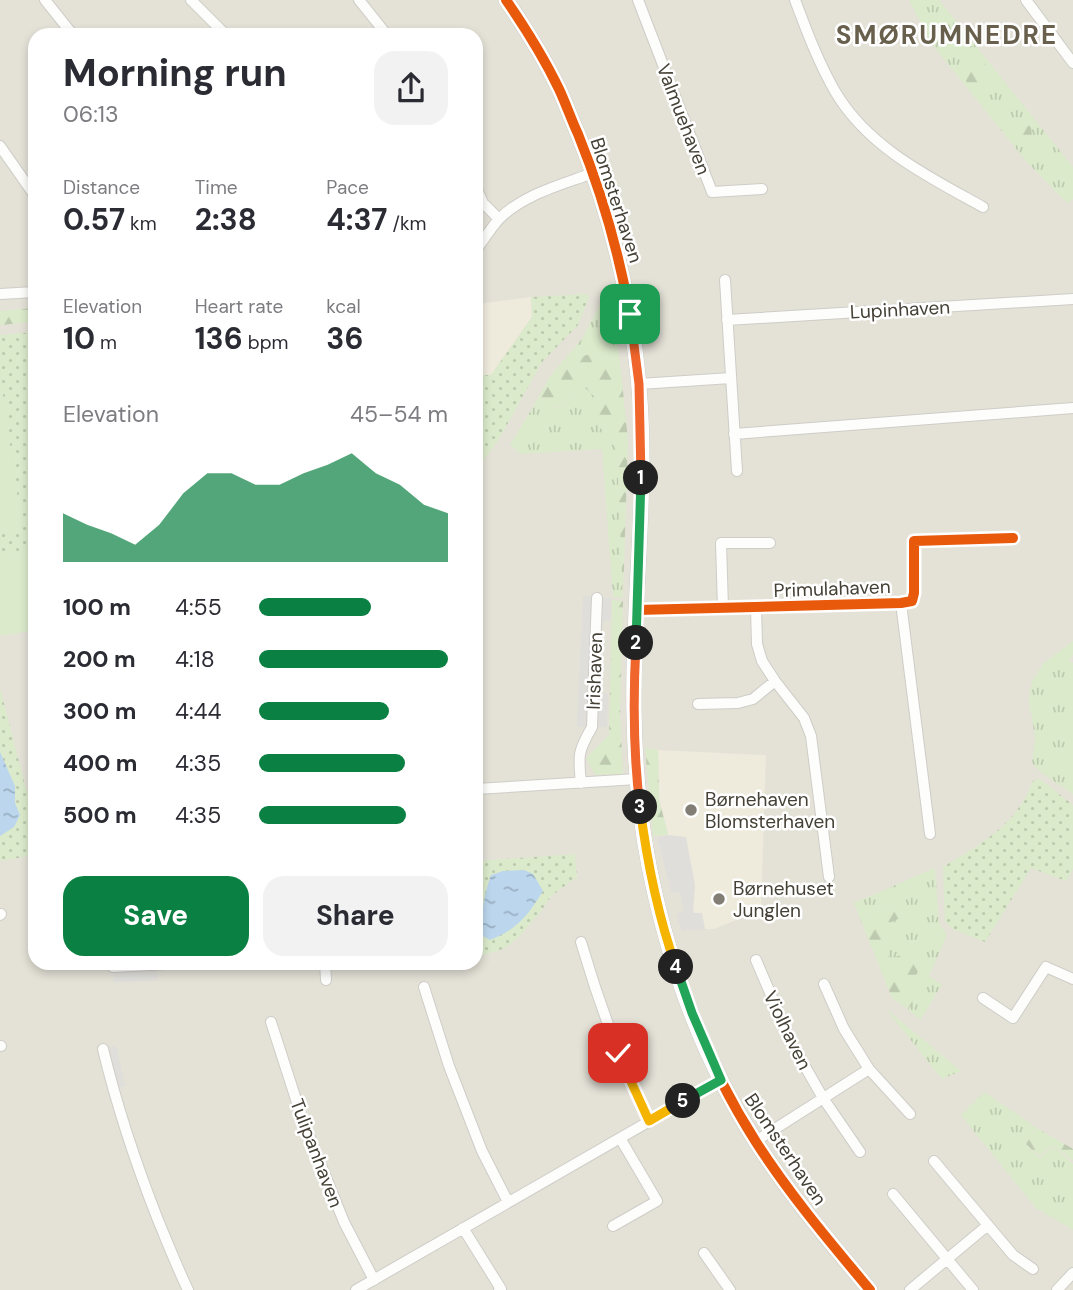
<!DOCTYPE html>
<meta charset="utf-8">
<style>
:root{--surface:#fff;--page:#f2f2f3;--text:#2b2b33;--muted:#7c7c81;--accent:#0b8043}
body{margin:0;font-family:"DM Sans",sans-serif;background:var(--page);color:var(--text);height:100vh;display:flex;flex-direction:column;font-size:26px;white-space:nowrap}
*{box-sizing:border-box;margin:0}
p{font-size:23px;color:var(--muted)}
.icon{flex:none;width:38px;height:38px;fill:none;stroke:currentColor;stroke-width:2;stroke-linecap:round;stroke-linejoin:round}
.map{position:relative;flex:1;overflow:hidden}
.side{position:absolute;left:28px;top:28px;width:455px;height:942px;display:flex;flex-direction:column;background:var(--surface);border-radius:21px;box-shadow:0 4px 10px #0003}
.side>*{flex:none}
.pin{position:absolute;display:grid;place-items:center;width:60px;height:60px;color:#fff;margin:-30px;border-radius:14px;box-shadow:0 4px 10px #0006}
.km{position:absolute;width:35px;height:35px;margin:-18px;border-radius:50%;background:#222;color:#fff;font-size:19px;line-height:35px;text-align:center}
.round{display:grid;place-items:center;flex:none;width:74px;height:74px;border-radius:21px;background:var(--page)}
.summary{display:flex;align-items:center;justify-content:space-between;height:119px;padding:0 35px}
h1{font-size:38px;font-weight:700;line-height:52px}
.figures{display:grid;grid-template-columns:repeat(3,1fr);gap:10px;height:119px;padding:7px 35px}
.figures div{display:grid;align-content:center}
.figures b{font-size:30px;font-weight:700}
.figures small{font-size:19px;font-weight:400}
.figures p{font-size:19px}
.chart{height:196px;padding:14px 35px}
.chart p{display:flex;justify-content:space-between}
.chart svg{width:100%;height:126px;margin-top:7px;fill:var(--accent);opacity:.7}
.primary-button{display:flex;gap:14px;margin-top:auto;padding:14px 35px}
.primary-button a{flex:1;height:80px;border-radius:21px;background:var(--accent);color:#fff;font-size:28px;font-weight:700;line-height:80px;text-align:center}
.primary-button a+a{background:var(--page);color:var(--text)}
ul{padding:0 35px;list-style:none;font-size:23px}
li{display:grid;grid-template-columns:112px 84px 1fr;align-items:center;height:52px}
li i{height:18px;border-radius:9px;background:var(--accent)}
.map>svg:first-child{display:block}
.residential{fill:#e4e1d7;fill-rule:evenodd}
.education{fill:#eeeadc}
.grass{fill:url(#grass-tufts)}
.forest{fill:url(#forest-firs)}
.park{fill:url(#park-dots)}
.garden{fill:#dbeacb}
.parking{fill:#dfdeda}
.water{fill:url(#water-ripples)}
.lines{fill:none;stroke-linecap:round;stroke-linejoin:round}
.minor-casing{stroke:#cecdc7;stroke-width:12}
.tertiary-casing{stroke:#cecdc7;stroke-width:16}
.minor{stroke:#fdfdfc;stroke-width:10}
.tertiary{stroke:#fdfdfc;stroke-width:14}
.cycleway-casing{stroke:#fff;stroke-width:15}
.cycleway{stroke:#e8590c;stroke-width:10}
.split-1-casing{stroke:#fff;stroke-width:14}
.split-2-casing{stroke:#fff;stroke-width:14}
.split-3-casing{stroke:#fff;stroke-width:14}
.split-4-casing{stroke:#fff;stroke-width:14}
.split-5-casing{stroke:#fff;stroke-width:14}
.split-6-casing{stroke:#fff;stroke-width:14}
.split-1{stroke:#f0652b;stroke-width:9}
.split-2{stroke:#22a559;stroke-width:9}
.split-3{stroke:#f0652b;stroke-width:9}
.split-4{stroke:#f5b400;stroke-width:9}
.split-5{stroke:#22a559;stroke-width:9}
.split-6{stroke:#f5b400;stroke-width:9}
.poi-dot{fill:#827e75;stroke:#fff;stroke-width:2.5}
.labels{text-anchor:middle;stroke-width:5;stroke-linejoin:round;paint-order:stroke}
.street-label{font-size:19px;fill:#464136;stroke:#fff}
.poi-label{font-size:19px;fill:#464136;stroke:#fff;text-anchor:start}
.district-label{font-size:26px;font-weight:bold;letter-spacing:2px;fill:#68604d;stroke:#fff}
</style>
<div class="map">
<svg width="1073" height="1290" viewBox="0 0 1073 1290">
<defs>
<pattern id="grass-tufts" width="24" height="20" patternUnits="userSpaceOnUse" patternTransform="scale(1.75)"><rect width="24" height="20" fill="#dbeacb"/><path d="M3 7l-1-3M5 7V3M7 7l1-3M15 17l-1-3M17 17v-4M19 17l1-3" fill="none" stroke="#bdcaaf"/></pattern>
<pattern id="forest-firs" width="22" height="20" patternUnits="userSpaceOnUse" patternTransform="scale(1.75)"><rect width="22" height="20" fill="#dbeacb"/><path d="M5 1l3.5 6h-7zM16 11l3.5 6h-7z" fill="#bdcaaf"/></pattern>
<pattern id="park-dots" width="8" height="8" patternUnits="userSpaceOnUse" patternTransform="scale(1.75)"><rect width="8" height="8" fill="#dbeacb"/><path d="M2 2h.1M6 6h.1" fill="none" stroke="#bdcaaf" stroke-width="1.8" stroke-linecap="round"/></pattern>
<pattern id="water-ripples" width="26" height="14" patternUnits="userSpaceOnUse" patternTransform="scale(1.75)"><rect width="26" height="14" fill="#bbd6ed"/><path d="M2 4q2-2 4 0t4 0M15 11q2-2 4 0t4 0" fill="none" stroke="#9aafc1"/></pattern>
</defs>
<rect width="100%" height="100%" fill="#f0efea"/>
<path class="residential" d="M 0,0 L 1073,0 L 1073,1290 L 0,1290 ZM 35,35 L 476,35 L 476,962 L 35,962 Z"/>
<path class="education" d="M 531,297 L 532,317 L 491,375 L 476,375 L 476,304 Z
M 658,750 L 766,755 L 761,910 L 714,929 L 705,929 L 680,892 L 671,892 L 657,837 L 668,834 L 659,799 Z"/>
<path class="grass" d="M 909,0 L 939,0 L 1073,167 L 1073,199 L 1067,203 L 1025,160 L 931,43 Z
M 612,297 L 621,372 L 606,354 L 586,355 L 550,376 L 582,339 L 603,298 Z
M 585,388 L 602,403 L 595,420 L 617,450 L 623,597 L 613,597 L 602,449 L 521,454 L 510,445 L 537,400 L 554,408 Z
M 1073,641 L 1073,655 L 1069,660 L 1073,663 L 1073,794 L 1042,773 L 1032,763 L 1035,737 L 1029,700 L 1032,681 L 1044,663 Z
M 935,868 L 939,923 L 947,935 L 929,976 L 942,985 L 920,1020 L 908,1009 L 912,1005 L 890,960 L 881,926 L 898,904 L 859,916 L 854,903 Z
M 885,1008 L 961,1071 L 942,1079 Z
M 984,1092 L 1037,1128 L 1025,1143 L 1039,1158 L 1053,1146 L 1073,1164 L 1073,1230 L 1036,1208 L 961,1115 Z"/>
<path class="forest" d="M 976,55 L 985,62 L 987,80 L 984,92 L 976,96 L 959,71 L 961,56 Z
M 1023,122 L 1031,127 L 1032,137 L 1026,148 L 1014,144 L 1008,128 L 1014,124 Z
M 35,308 L 35,322 L 0,325 L 0,311 Z
M 606,354 L 621,372 L 628,440 L 623,597 L 617,450 L 595,420 L 594,409 L 602,403 L 585,388 L 553,408 L 537,400 L 550,376 L 586,355 Z
M 612,600 L 623,601 L 620,715 L 623,774 L 595,775 L 586,758 L 609,735 Z
M 645,748 L 658,750 L 659,799 L 668,835 L 653,836 Z
M 899,904 L 903,917 L 881,926 L 890,960 L 910,950 L 920,969 L 905,989 L 913,993 L 912,1005 L 908,1009 L 892,998 L 859,916 Z
M 1037,1128 L 1073,1149 L 1073,1161 L 1053,1145 L 1039,1156 L 1025,1143 Z"/>
<path class="park" d="M 585,294 L 589,296 L 578,325 L 542,362 L 499,439 L 476,470 L 476,375 L 491,375 L 532,317 L 531,297 Z
M 35,332 L 35,554 L 0,555 L 0,532 L 22,528 L 0,374 L 0,335 Z
M 0,688 L 35,823 L 35,855 L 0,861 Z
M 1040,779 L 1073,805 L 1073,869 L 1066,881 L 1031,868 L 985,942 L 953,929 L 945,922 L 943,867 C 980,844 1017,825 1033,781 Z
M 575,854 L 577,877 L 551,896 L 542,910 L 518,938 L 503,949 L 476,957 L 476,861 Z"/>
<path class="garden" d="M 0,374 L 22,529 L 0,532 Z
M 35,554 L 35,630 L 0,636 L 0,555 Z"/>
<path class="parking" d="M 583,596 L 611,599 L 611,620 L 602,621 L 599,693 L 608,694 L 607,727 L 577,727 Z
M 668,835 L 686,837 L 695,885 L 693,913 L 702,913 L 705,929 L 682,931 L 676,914 L 684,911 L 680,892 L 671,892 L 657,837 Z
M 157,965 L 158,980 L 114,982 L 113,967 Z
M 116,1046 L 125,1086 L 113,1089 L 103,1049 Z"/>
<path class="water" d="M 0,752 L 15,786 L 15,803 L 20,815 L 14,827 L 0,836 Z
M 524,870 L 533,874 L 543,891 C 527,916 519,928 490,940 L 481,935 C 481,914 484,895 491,875 L 503,871 Z"/>
<g class="lines">
<defs>
<path id="minor" d="M 45,0 L 73,35
M 191,0 L 226,35
M 359,0 L 387,35
M 638,0 L 712,192 L 762,189
M 795,0 C 807,32 819,64 836,93 C 869,148 929,177 983,207
M 1026,0 L 1073,63
M 0,146 L 35,196
M 476,187 L 483,203 L 499,219
M 476,250 C 484,239 491,228 499,219 C 524,194 561,185 593,173
M 725,280 L 737,471
M 0,294 L 35,292
M 727,320 L 1073,299
M 639,384 L 731,378
M 734,434 L 1073,408
M 901,603 L 930,834
M 723,608 L 721,543 L 770,543
M 756,608 L 757,644 L 762,661 L 775,681 L 804,718 L 811,736 L 829,877
M 637,610 L 901,603 L 912,601 L 914,593 L 914,541 L 1013,538
M 698,704 L 738,703 L 753,699 L 775,681
M 581,783 C 578,755 578,751 592,727 L 597,598
M 476,789 L 637,779
M 0,915 L 1,914
M 581,942 L 595,987 L 618,1053 L 649,1121
M 756,960 L 791,1042 L 823,1098 L 860,1152
M 325,962 L 326,980
M 113,967 L 168,964 L 168,962
M 824,984 L 844,1029 L 869,1069 L 910,1114
M 424,987 L 449,1066 L 482,1151 L 508,1202
M 983,998 L 1013,1018 L 1046,967 L 1073,979
M 271,1022 L 302,1118 L 344,1222 L 374,1280
M 0,1046 L 1,1046
M 103,1049 C 117,1107 136,1164 158,1220 C 168,1244 177,1267 188,1290
M 756,1141 L 869,1069
M 934,1161 L 1013,1255 L 1033,1269
M 893,1194 L 973,1290
M 613,1226 L 657,1201 L 620,1138
M 463,1228 L 501,1289 L 499,1290
M 704,1253 L 730,1290
M 356,1290 L 721,1080
M 910,1290 L 988,1225
M 1057,1290 L 1073,1273"/>
<path id="tertiary" d="M 506,0 C 526,29 544,58 559,89 C 566,104 571,119 578,134 C 620,238 642,346 642,458 C 642,543 632,629 634,714 C 635,765 639,816 649,866 C 668,962 703,1059 756,1142 C 790,1195 830,1242 870,1290"/>
</defs>
<use href="#minor" class="minor-casing"/>
<use href="#tertiary" class="tertiary-casing"/>
<use href="#minor" class="minor"/>
<use href="#tertiary" class="tertiary"/>
<defs>
<path id="cycleway" d="M 506,0 C 526,29 544,58 559,89 C 566,104 571,119 578,134 C 620,238 642,346 642,458 C 642,543 632,629 634,714 C 635,765 639,816 649,866 C 668,962 703,1059 756,1142 C 790,1195 830,1242 870,1290
M 637,610 L 901,603 L 912,601 L 914,593 L 914,541 L 1013,538"/>
</defs>
<use href="#cycleway" class="cycleway-casing"/>
<use href="#cycleway" class="cycleway"/>
</g>
<g class="lines">
<defs>
<path id="split-1" d="M 630,314 L 639,384 L 641,478"/>
<path id="split-2" d="M 636,643 L 641,478"/>
<path id="split-3" d="M 636,643 C 633,698 633,752 640,807"/>
<path id="split-4" d="M 640,807 C 647,862 658,916 676,967"/>
<path id="split-5" d="M 676,967 L 692,1013 L 721,1080 L 683,1101"/>
<path id="split-6" d="M 618,1053 L 649,1121 L 683,1101"/>
</defs>
<use href="#split-1" class="split-1-casing"/>
<use href="#split-2" class="split-2-casing"/>
<use href="#split-3" class="split-3-casing"/>
<use href="#split-4" class="split-4-casing"/>
<use href="#split-5" class="split-5-casing"/>
<use href="#split-6" class="split-6-casing"/>
<use href="#split-1" class="split-1"/>
<use href="#split-2" class="split-2"/>
<use href="#split-3" class="split-3"/>
<use href="#split-4" class="split-4"/>
<use href="#split-5" class="split-5"/>
<use href="#split-6" class="split-6"/>
</g>
<g class="poi-dot">
<circle cx="691" cy="810" r="7"/>
<circle cx="719" cy="899" r="7"/>
</g>
<g class="labels">
<g class="street-label">
<text transform="translate(684 119) rotate(69)" y="7">Valmuehaven</text>
<text transform="translate(617 200) rotate(72)" y="7">Blomsterhaven</text>
<text transform="translate(900 309) rotate(-3)" y="7">Lupinhaven</text>
<text transform="translate(832 588) rotate(-2)" y="7">Primulahaven</text>
<text transform="translate(594 671) rotate(-88)" y="7">Irishaven</text>
<text transform="translate(788 1030) rotate(64)" y="7">Violhaven</text>
<text transform="translate(786 1149) rotate(56)" y="7">Blomsterhaven</text>
<text transform="translate(317 1153) rotate(69)" y="7">Tulipanhaven</text>
</g>
<g class="poi-label">
<text x="705" y="806">Børnehaven<tspan x="705" dy="22">Blomsterhaven</tspan></text>
<text x="733" y="895">Børnehuset<tspan x="733" dy="22">Junglen</tspan></text>
</g>
<g class="district-label">
<text x="947" y="44">SMØRUMNEDRE</text>
</g>
</g>
</svg>
<div class="pin" style="left:630px;top:314px;background:#1e9e55"><svg class="icon" aria-label="arrive" viewBox="0 0 24 24"><path d="M6 21V4h12l-3 4 3 4H6"/></svg></div>
<div class="pin" style="left:618px;top:1053px;background:#d93025"><svg class="icon" aria-label="check" viewBox="0 0 24 24"><path d="M5 12l5 5 9-10"/></svg></div>
<b class="km" style="left:641px;top:478px">1</b>
<b class="km" style="left:636px;top:643px">2</b>
<b class="km" style="left:640px;top:807px">3</b>
<b class="km" style="left:676px;top:967px">4</b>
<b class="km" style="left:683px;top:1101px">5</b>
<section class="side">
<div class="summary"><div><h1>Morning run</h1><p>06:13</p></div><a class="round"><svg class="icon" aria-label="share" viewBox="0 0 24 24"><path d="M12 15V3M7 8l5-5 5 5M5 13v7h14v-7"/></svg></a></div>
<div class="figures">
<div><p>Distance</p><b>0.57<small> km</small></b></div>
<div><p>Time</p><b>2:38</b></div>
<div><p>Pace</p><b>4:37<small> /km</small></b></div>
</div>
<div class="figures">
<div><p>Elevation</p><b>10<small> m</small></b></div>
<div><p>Heart rate</p><b>136<small> bpm</small></b></div>
<div><p>kcal</p><b>36</b></div>
</div>
<div class="chart"><p><span>Elevation</span>45–54 m</p>
<svg viewBox="0 0 160 44" preserveAspectRatio="none"><path d="M0 44V27L10 31L20 34L30 38L40 31L50 20L60 13L70 13L80 17L90 17L100 13L110 10L120 6L130 13L140 17L150 24L160 27V44z"/></svg>
</div>
<ul>
<li><b>100 m</b>4:55<i style="width:59%"></i></li>
<li><b>200 m</b>4:18<i style="width:100%"></i></li>
<li><b>300 m</b>4:44<i style="width:69%"></i></li>
<li><b>400 m</b>4:35<i style="width:77%"></i></li>
<li><b>500 m</b>4:35<i style="width:78%"></i></li>
</ul>
<div class="primary-button"><a>Save</a><a>Share</a></div>
</section>
</div>
